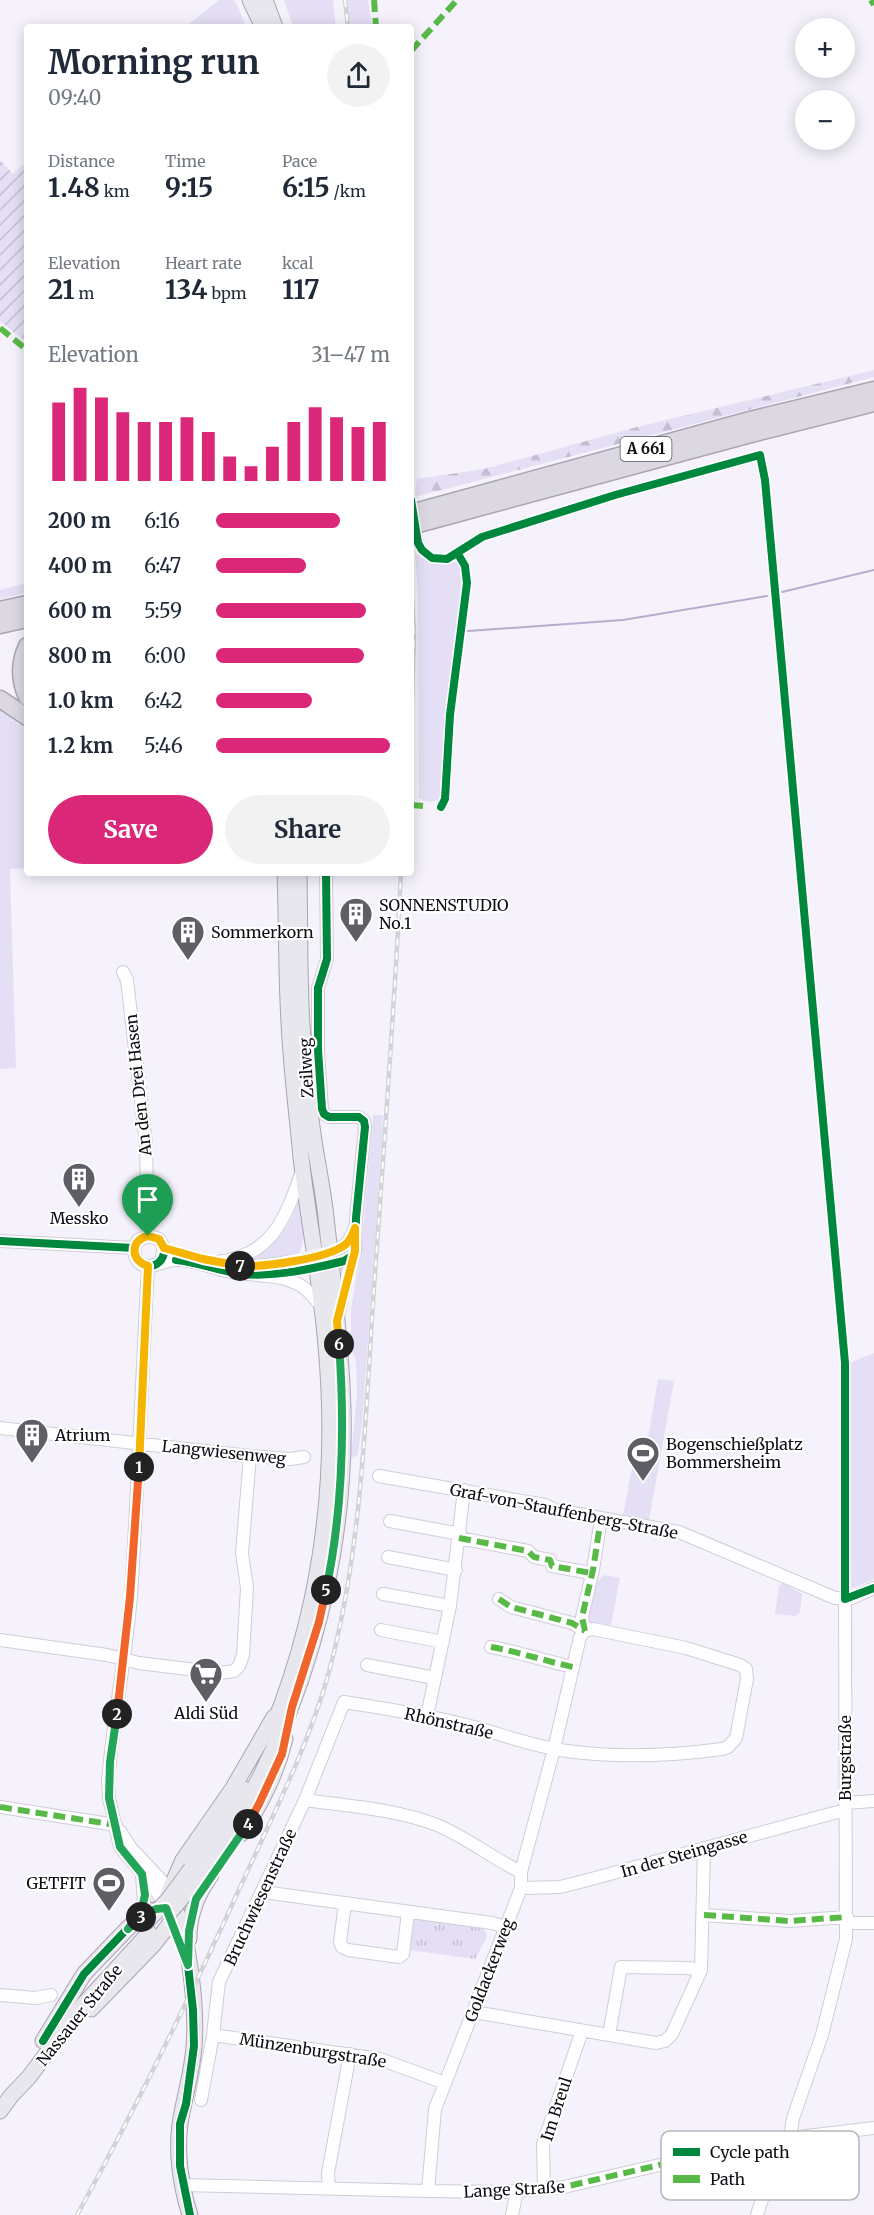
<!DOCTYPE html>
<meta charset="utf-8">
<style>
:root{--surface:#fff;--page:#f2f2f3;--text:#1f2937;--muted:#747a83;--accent:#db2777}
body{margin:0;font-family:Merriweather,serif;background:var(--page);color:var(--text);height:100vh;display:flex;flex-direction:column;font-size:22px;white-space:nowrap}
*{box-sizing:border-box;margin:0}
p{font-size:20px;color:var(--muted)}
.icon{flex:none;width:33px;height:33px;fill:none;stroke:currentColor;stroke-width:2;stroke-linecap:round;stroke-linejoin:round}
.map{position:relative;flex:1;overflow:hidden}
.side{position:absolute;left:24px;top:24px;width:390px;height:852px;display:flex;flex-direction:column;background:var(--surface);border-radius:6px;box-shadow:0 3px 15px #0003}
.side>*{flex:none}
.tools{position:absolute;left:795px;top:18px;display:grid;gap:12px}
.tools a{display:grid;place-items:center;width:60px;height:60px;border-radius:50%;background:var(--surface);box-shadow:0 3px 15px #0003;font-size:30px}
.pin{position:absolute;display:grid;place-items:center;width:51px;height:51px;color:#fff;margin:-62px -26px;border-radius:50% 50% 50% 0;rotate:-45deg;box-shadow:0 0 6px #0007}
.pin .icon{rotate:45deg}
.km{position:absolute;width:30px;height:30px;margin:-15px;border-radius:50%;background:#222;color:#fff;font-size:16px;line-height:30px;text-align:center}
.round{display:grid;place-items:center;flex:none;width:63px;height:63px;border-radius:32px;background:var(--page)}
.head{display:flex;align-items:center;justify-content:space-between;height:102px;padding:0 24px}
h1{font-size:33px;font-weight:700;line-height:45px}
.stats{display:grid;grid-template-columns:repeat(3,1fr);gap:9px;height:102px;padding:6px 24px}
.stats div{display:grid;align-content:center}
.stats b{font-size:26px;font-weight:700}
.stats small{font-size:16px;font-weight:400}
.stats p{font-size:16px}
.chart{height:168px;padding:12px 24px}
.chart p{display:flex;justify-content:space-between}
.chart svg{width:100%;height:108px;margin-top:6px;stroke:var(--accent);stroke-width:6}
.action{display:flex;gap:12px;margin-top:auto;padding:12px 24px}
.action a{flex:1;height:69px;border-radius:36px;background:var(--accent);color:#fff;font-size:24px;font-weight:700;line-height:69px;text-align:center}
.action a+a{background:var(--page);color:var(--text)}
ul{padding:0 24px;list-style:none;font-size:20px}
li{display:grid;grid-template-columns:96px 72px 1fr;align-items:center;height:45px}
li i{height:15px;border-radius:8px;background:var(--accent)}
.map>svg:first-child{display:block}
.grass{fill:#e5dff5}
.forest{fill:url(#forest-firs)}
.park{fill:url(#park-tufts)}
.garden{fill:url(#garden-furrows)}
.lines{fill:none;stroke-linecap:round;stroke-linejoin:round}
.stream{stroke:#b7adce;stroke-width:2}
.minor-casing{stroke:#cfcdd5;stroke-width:14}
.major-casing{stroke:#a9a4b2;stroke-width:17}
.highway-casing{stroke:#a9a4b2;stroke-width:19}
.minor{stroke:#fefdff;stroke-width:12}
.major{stroke:#e9e7ee;stroke-width:15}
.highway{stroke:#dbd8e2;stroke-width:16}
.rail-casing{stroke:#d3d2d5;stroke-width:4.5}
.rail{stroke:#fff;stroke-width:2;stroke-dasharray:7;stroke-linecap:butt}
.major-bridge-casing{stroke:#a9a4b2;stroke-width:17;stroke-linecap:butt}
.major-bridge{stroke:#e9e7ee;stroke-width:15}
.quiet{stroke:#58b947;stroke-width:6;stroke-dasharray:12 6;stroke-linecap:butt}
.cycleway-casing{stroke:#fff;stroke-width:11}
.cycleway{stroke:#00873e;stroke-width:8}
.split-1-casing{stroke:#fff;stroke-width:12}
.split-2-casing{stroke:#fff;stroke-width:12}
.split-3-casing{stroke:#fff;stroke-width:12}
.split-4-casing{stroke:#fff;stroke-width:12}
.split-5-casing{stroke:#fff;stroke-width:12}
.split-6-casing{stroke:#fff;stroke-width:12}
.split-7-casing{stroke:#fff;stroke-width:12}
.split-8-casing{stroke:#fff;stroke-width:12}
.split-1{stroke:#f5b400;stroke-width:8}
.split-2{stroke:#f0652b;stroke-width:8}
.split-3{stroke:#22a559;stroke-width:8}
.split-4{stroke:#22a559;stroke-width:8}
.split-5{stroke:#f0652b;stroke-width:8}
.split-6{stroke:#22a559;stroke-width:8}
.split-7{stroke:#f5b400;stroke-width:8}
.split-8{stroke:#f5b400;stroke-width:8}
.labels{text-anchor:middle;stroke-width:4.5;stroke-linejoin:round;paint-order:stroke}
.shield{fill:#fff;stroke:#57565a;stroke-width:1.5}
.shield-label{font-size:15px;font-weight:bold;fill:#0f0d14}
.poi-label{font-size:16px;fill:#0f0d14;stroke:#fff;text-anchor:start}
.street-label{font-size:16px;fill:#0f0d14;stroke:#fff}
.key{fill:#fff;stroke:#b7b6b8;stroke-width:1.5}
.key-label{font-size:16px;fill:#0f0d14}
</style>
<div class="map">
<svg width="874" height="2215" viewBox="0 0 874 2215">
<defs>
<pattern id="forest-firs" width="22" height="20" patternUnits="userSpaceOnUse" patternTransform="scale(1.5)"><rect width="22" height="20" fill="#e5dff5"/><path d="M5 1l3.5 6h-7zM16 11l3.5 6h-7z" fill="#c3bed1"/></pattern>
<pattern id="park-tufts" width="24" height="20" patternUnits="userSpaceOnUse" patternTransform="scale(1.5)"><rect width="24" height="20" fill="#e5dff5"/><path d="M3 7l-1-3M5 7V3M7 7l1-3M15 17l-1-3M17 17v-4M19 17l1-3" fill="none" stroke="#c3bed1"/></pattern>
<pattern id="garden-furrows" width="10" height="10" patternUnits="userSpaceOnUse" patternTransform="scale(1.5)"><rect width="10" height="10" fill="#e5dff5"/><path d="M-1 1l2-2M0 10L10 0M9 11l2-2" fill="none" stroke="#c3bed1"/></pattern>
</defs>
<rect width="100%" height="100%" fill="#f5f2fc"/>
<path class="grass" d="M 219,0 L 233,0 L 237,4 L 246,27 L 185,27 Z
M 284,0 L 333,0 L 336,27 L 293,27 Z
M 345,0 L 368,0 L 372,27 L 348,27 Z
M 415,553 C 433,566 438,565 459,561 L 463,577 L 442,793 L 439,800 C 431,803 427,802 419,798 L 418,592 Z
M 27,583 L 27,593 L 0,599 L 0,590 Z
M 0,710 L 18,724 L 27,727 L 27,868 L 10,869 L 16,1068 L 0,1069 Z
M 373,1115 L 383,1115 L 382,1139 L 362,1425 L 358,1454 L 353,1458 L 351,1456 L 357,1393 L 356,1360 L 351,1349 L 351,1310 L 363,1232 Z
M 299,1197 L 305,1232 L 300,1253 L 263,1261 L 248,1260 C 274,1246 293,1227 299,1197 Z
M 874,1353 L 874,1579 L 851,1589 L 847,1364 Z
M 658,1379 L 674,1381 L 649,1520 L 623,1515 L 636,1447 L 646,1449 Z
M 604,1575 L 620,1578 L 611,1625 L 592,1624 C 585,1615 589,1607 593,1597 L 595,1597 L 592,1595 L 594,1584 Z
M 783,1583 L 802,1594 L 800,1612 L 795,1616 L 775,1614 L 779,1586 Z"/>
<path class="forest" d="M 874,370 L 874,377 L 415,497 L 417,479 L 484,469 L 637,427 Z"/>
<path class="park" d="M 414,1919 L 482,1928 L 486,1932 L 487,1937 L 475,1959 L 409,1950 Z"/>
<path class="garden" d="M 0,160 L 13,174 L 23,165 L 27,170 L 27,343 L 0,321 Z"/>
<g class="lines">
<path class="stream" d="M 782,592 L 874,570
M 468,631 L 623,620 L 767,596"/>
<defs>
<path id="minor" d="M 123,972 L 127,980 L 146,1144 L 148,1236
M 0,1241 L 134,1248
M 161,1261 L 164,1248 L 159,1239 L 150,1236 L 138,1240 C 132,1249 133,1263 146,1266 C 154,1268 166,1259 177,1260 C 194,1260 210,1267 226,1271 C 251,1277 280,1272 303,1287 C 310,1292 316,1300 322,1307
M 217,1262 C 273,1256 286,1217 302,1171
M 148,1266 C 142,1376 138,1486 131,1595 C 126,1658 113,1719 108,1781 L 109,1798 L 120,1847 L 155,1889 L 166,1908
M 243,1266 C 267,1267 326,1258 345,1245 C 350,1241 352,1235 354,1229
M 262,1275 L 344,1261 L 352,1256 L 355,1251 L 356,1218 L 365,1127 L 364,1121 L 359,1117 L 329,1117 L 324,1114 L 322,1109 L 318,1050 L 318,988 L 327,959 L 326,873
M 338,1316 L 352,1256
M 0,1428 L 250,1456 L 290,1459 L 304,1457
M 379,1476 L 545,1505 L 556,1510 L 679,1532 L 835,1598 L 852,1598 L 874,1588
M 390,1521 L 460,1534
M 459,1538 L 528,1551 L 534,1557 L 550,1560 L 552,1566 L 591,1573
M 388,1557 L 456,1570
M 383,1594 L 450,1606
M 499,1599 L 511,1607 L 572,1623 L 585,1631
M 381,1630 L 443,1642
M 585,1631 L 582,1617 L 593,1570 L 601,1518
M 0,1640 L 107,1655 L 139,1663 L 220,1673 L 234,1671 L 239,1666 L 243,1655 L 247,1588 L 242,1553 L 250,1456
M 491,1647 C 519,1652 545,1661 573,1667
M 367,1665 L 435,1678
M 427,1716 L 450,1606 L 464,1490
M 305,1800 C 348,1806 396,1809 437,1825 C 466,1837 492,1858 521,1872
M 845,1803 L 874,1801
M 0,1807 L 116,1825
M 120,1831 L 131,1848 L 162,1881 L 170,1898
M 521,1888 L 560,1887 L 584,1881 L 845,1810
M 263,1892 L 492,1923 L 506,1927
M 345,1903 L 340,1942 L 342,1947 L 348,1950 L 399,1957 L 403,1954 L 408,1912
M 704,1915 L 789,1921 L 847,1917
M 134,1920 L 144,1903 L 142,1875
M 847,1923 L 874,1923
M 0,1995 L 36,1998 L 51,1995
M 474,2012 L 656,2043 L 665,2041 L 672,2034 L 701,1970 L 704,1848
M 213,2035 L 380,2059 L 445,2083
M 609,2035 L 621,1967 L 688,1968 L 701,1970
M 201,2100 L 213,2035 L 219,1982 L 305,1800 L 344,1702 C 386,1709 429,1715 470,1726 C 502,1734 533,1747 567,1751 C 619,1758 670,1756 722,1749 L 728,1747 L 736,1738 L 747,1679 L 746,1669 L 740,1665 L 686,1648 L 593,1629 L 585,1631
M 790,2138 L 793,2118 L 822,2035 L 846,1939 L 845,1599
M 183,2185 L 428,2191 L 506,2192 L 564,2187 L 694,2157 L 771,2145 L 790,2138 L 874,2128
M 329,2189 L 328,2173 L 350,2054
M 544,2189 L 543,2144 L 582,2031
M 428,2191 L 435,2109 L 521,1888 L 521,1872 L 554,1749 L 580,1637 L 585,1631
M 512,2215 L 517,2191
M 757,2215 L 780,2143"/>
<path id="major" d="M 250,0 L 263,27
M 265,0 L 275,27
M 273,1727 C 322,1605 338,1476 326,1346 C 321,1282 308,1220 301,1157 C 297,1113 291,1067 289,1022 C 286,973 287,923 285,873
M 241,1834 C 260,1806 277,1772 285,1739
M 191,1869 L 216,1835 L 244,1789
M 196,1881 C 300,1740 352,1560 342,1384 C 339,1328 332,1272 326,1217 C 323,1189 317,1162 313,1134 C 308,1098 305,1061 302,1025 C 299,974 300,923 299,873
M 168,1894 L 183,1860 L 233,1788 L 274,1717
M 176,1911 C 190,1944 197,2010 194,2047 C 192,2073 184,2098 180,2124 C 176,2153 181,2187 190,2215
M 189,1939 C 189,1914 197,1895 211,1875
M 91,2009 L 154,1944 L 172,1921 L 176,1911
M 43,2041 L 84,1974 L 128,1928 L 143,1915 L 154,1910
M 0,2111 L 11,2096 L 29,2077 L 84,2004 L 149,1933"/>
<path id="highway" d="M 411,513 L 750,420 L 874,390
M 411,526 L 747,435 L 874,403
M 0,610 L 27,604
M 0,625 L 27,619
M 27,646 C 19,663 19,679 27,697
M 0,699 L 27,717"/>
</defs>
<use href="#minor" class="minor-casing"/>
<use href="#major" class="major-casing"/>
<use href="#highway" class="highway-casing"/>
<use href="#minor" class="minor"/>
<use href="#major" class="major"/>
<use href="#highway" class="highway"/>
<defs>
<path id="rail" d="M 345,0 L 348,27
M 411,585 L 414,633 L 411,730
M 77,2215 C 137,2106 192,1993 243,1881 C 273,1815 307,1748 327,1679 C 361,1557 365,1428 373,1302 C 383,1159 394,1016 401,873"/>
</defs>
<use href="#rail" class="rail-casing"/>
<use href="#rail" class="rail"/>
<defs>
<path id="major-bridge" d="M 170,1912 L 196,1881
M 144,1924 L 168,1900 L 191,1869"/>
</defs>
<use href="#major-bridge" class="major-bridge-casing"/>
<use href="#major-bridge" class="major-bridge"/>
<path class="quiet" d="M 374,0 L 376,27
M 871,0 L 874,5
M 411,51 L 457,0
M 0,328 L 27,350
M 411,805 L 423,806
M 459,1538 L 528,1551 L 534,1557 L 550,1560 L 552,1566 L 591,1573
M 499,1599 L 511,1607 L 572,1623 L 585,1631
M 585,1631 L 582,1617 L 593,1570 L 601,1518
M 491,1647 C 519,1652 545,1661 573,1667
M 0,1807 L 116,1825
M 704,1915 L 789,1921 L 847,1917
M 517,2191 L 564,2187 L 694,2157 L 780,2143"/>
<defs>
<path id="cycleway" d="M 411,500 L 418,543 L 422,550 L 432,558 L 447,559 L 482,537 L 615,495 L 760,455 L 765,480 L 845,1363 L 845,1599 L 874,1588
M 441,807 L 445,799 L 450,715 L 467,583 L 465,566 L 458,554
M134 1251a15 15 0 1 1 30 0a15 15 0 1 1-30 0Z
M 0,1241 L 134,1248
M 176,1260 C 199,1262 220,1272 243,1274 C 276,1277 312,1269 344,1261 L 352,1256 L 355,1251 L 356,1218 L 365,1127 L 364,1121 L 359,1117 L 329,1117 L 324,1114 L 322,1109 L 318,1050 L 318,988 L 327,959 L 326,873
M 275,1264 L 329,1252 L 347,1244 L 355,1228
M 116,1825 L 109,1798 L 108,1781 C 113,1719 126,1658 131,1595 C 138,1486 142,1376 148,1266
M 188,1965 L 193,2010 L 194,2046 L 186,2104 L 180,2124 L 180,2166 L 190,2215
M 43,2041 L 84,1974 L 128,1928"/>
</defs>
<use href="#cycleway" class="cycleway-casing"/>
<use href="#cycleway" class="cycleway"/>
</g>
<g class="lines">
<defs>
<path id="split-1" d="M 139,1467 L 148,1266 C 130,1261 130,1240 148,1236"/>
<path id="split-2" d="M 117,1714 L 130,1597 L 139,1467"/>
<path id="split-3" d="M 117,1714 L 110,1762 L 109,1798 L 120,1847 L 142,1874 L 145,1895 L 141,1912 L 128,1929 L 141,1917"/>
<path id="split-4" d="M 141,1917 L 156,1909 L 166,1908 L 188,1965 L 189,1931 L 196,1899 L 248,1824"/>
<path id="split-5" d="M 248,1824 L 259,1804 L 282,1754 L 292,1707 L 319,1622 L 326,1590"/>
<path id="split-6" d="M 326,1590 C 343,1510 345,1426 339,1344"/>
<path id="split-7" d="M 240,1266 C 263,1267 328,1259 346,1244 C 351,1240 353,1233 355,1228 L 355,1251 L 337,1321 L 339,1344"/>
<path id="split-8" d="M 148,1236 L 159,1239 L 164,1248 L 203,1259 L 240,1266"/>
</defs>
<use href="#split-1" class="split-1-casing"/>
<use href="#split-2" class="split-2-casing"/>
<use href="#split-3" class="split-3-casing"/>
<use href="#split-4" class="split-4-casing"/>
<use href="#split-5" class="split-5-casing"/>
<use href="#split-6" class="split-6-casing"/>
<use href="#split-7" class="split-7-casing"/>
<use href="#split-8" class="split-8-casing"/>
<use href="#split-1" class="split-1"/>
<use href="#split-2" class="split-2"/>
<use href="#split-3" class="split-3"/>
<use href="#split-4" class="split-4"/>
<use href="#split-5" class="split-5"/>
<use href="#split-6" class="split-6"/>
<use href="#split-7" class="split-7"/>
<use href="#split-8" class="split-8"/>
</g>
<defs>
<symbol id="building-pin" viewBox="-11 -11 22 30"><path d="M0 17L-7.5 6A9.5 9.5 0 1 1 7.5 6Z" fill="#605d65" stroke="#fff"/><path d="M-4-6H4V6H1V3H-1V6H-4ZM-2.5-4.3h1.7v1.8h-1.7ZM.8-4.3h1.7v1.8H.8ZM-2.5-1h1.7V.8h-1.7ZM.8-1h1.7V.8H.8Z" fill="#fff"/></symbol>
<symbol id="stadium-pin" viewBox="-11 -11 22 30"><path d="M0 17L-7.5 6A9.5 9.5 0 1 1 7.5 6Z" fill="#605d65" stroke="#fff"/><path d="M0-5a6.5 5 0 1 0 0 10a6.5 5 0 1 0 0-10ZM-3.5-1.8h7v3.6h-7Z" fill="#fff"/></symbol>
<symbol id="supermarket-pin" viewBox="-11 -11 22 30"><path d="M0 17L-7.5 6A9.5 9.5 0 1 1 7.5 6Z" fill="#605d65" stroke="#fff"/><path d="M-6-5.5h2.5l.6 2H6L4.5 2H-2.5L-4.4-4H-6ZM-1.5 3.2a1.3 1.3 0 1 0 .1 0ZM3 3.2a1.3 1.3 0 1 0 .1 0Z" fill="#fff"/></symbol>
</defs>
<g fill-rule="evenodd">
<use href="#building-pin" x="337" y="895" width="38" height="52"/>
<use href="#building-pin" x="169" y="913" width="38" height="52"/>
<use href="#building-pin" x="60" y="1160" width="38" height="52"/>
<use href="#building-pin" x="13" y="1416" width="38" height="52"/>
<use href="#stadium-pin" x="624" y="1434" width="38" height="52"/>
<use href="#supermarket-pin" x="187" y="1655" width="38" height="52"/>
<use href="#stadium-pin" x="90" y="1864" width="38" height="52"/>
</g>
<g class="labels">
<rect class="shield" x="620.5" y="437" width="51" height="24" rx="4.5"/>
<g class="shield-label">
<text x="646" y="454">A 661</text>
</g>
<g class="poi-label">
<text x="379" y="911">SONNENSTUDIO<tspan x="379" dy="18">No.1</tspan></text>
<text x="211" y="938">Sommerkorn</text>
<text x="79" y="1224" text-anchor="middle">Messko</text>
<text x="55" y="1441">Atrium</text>
<text x="666" y="1450">Bogenschießplatz<tspan x="666" dy="18">Bommersheim</tspan></text>
<text x="206" y="1719" text-anchor="middle">Aldi Süd</text>
<text x="86" y="1889" text-anchor="end">GETFIT</text>
</g>
<g class="street-label">
<text transform="translate(306 1068) rotate(-93)" y="6">Zeilweg</text>
<text transform="translate(138 1085) rotate(-96)" y="6">An den Drei Hasen</text>
<text transform="translate(224 1452) rotate(6)" y="6">Langwiesenweg</text>
<text transform="translate(564 1511) rotate(11)" y="6">Graf-von-Stauffenberg-Straße</text>
<text transform="translate(449 1723) rotate(13)" y="6">Rhönstraße</text>
<text transform="translate(845 1758) rotate(-90)" y="6">Burgstraße</text>
<text transform="translate(684 1854) rotate(-16)" y="6">In der Steingasse</text>
<text transform="translate(260 1897) rotate(-65)" y="6">Bruchwiesenstraße</text>
<text transform="translate(489 1970) rotate(-69)" y="6">Goldackerweg</text>
<text transform="translate(79 2015) rotate(-51)" y="6">Nassauer Straße</text>
<text transform="translate(313 2050) rotate(9)" y="6">Münzenburgstraße</text>
<text transform="translate(556 2109) rotate(-72)" y="6">Im Breul</text>
<text transform="translate(514 2189) rotate(-3)" y="6">Lange Straße</text>
</g>
</g>
<rect x="661" y="2131" width="198" height="69" rx="9" class="key"/>
<rect x="673" y="2148" width="27" height="8" fill="#00873e"/>
<rect x="673" y="2175" width="27" height="8" fill="#58b947"/>
<g class="key-label">
<text x="710" y="2158">Cycle path</text>
<text x="710" y="2185">Path</text>
</g>
</svg>
<div class="tools">
<a>+</a>
<a>−</a>
</div>
<div class="pin" style="left:148px;top:1236px;background:#1e9e55"><svg class="icon" aria-label="arrive" viewBox="0 0 24 24"><path d="M6 21V4h12l-3 4 3 4H6"/></svg></div>
<b class="km" style="left:139px;top:1467px">1</b>
<b class="km" style="left:117px;top:1714px">2</b>
<b class="km" style="left:141px;top:1917px">3</b>
<b class="km" style="left:248px;top:1824px">4</b>
<b class="km" style="left:326px;top:1590px">5</b>
<b class="km" style="left:339px;top:1344px">6</b>
<b class="km" style="left:240px;top:1266px">7</b>
<section class="side">
<div class="head"><div><h1>Morning run</h1><p>09:40</p></div><a class="round"><svg class="icon" aria-label="share" viewBox="0 0 24 24"><path d="M12 15V3M7 8l5-5 5 5M5 13v7h14v-7"/></svg></a></div>
<div class="stats">
<div><p>Distance</p><b>1.48<small> km</small></b></div>
<div><p>Time</p><b>9:15</b></div>
<div><p>Pace</p><b>6:15<small> /km</small></b></div>
</div>
<div class="stats">
<div><p>Elevation</p><b>21<small> m</small></b></div>
<div><p>Heart rate</p><b>134<small> bpm</small></b></div>
<div><p>kcal</p><b>117</b></div>
</div>
<div class="chart"><p><span>Elevation</span>31–47 m</p>
<svg viewBox="0 0 160 44" preserveAspectRatio="none"><path d="M5 44V12M15 44V6M25 44V10M35 44V16M45 44V20M55 44V20M65 44V18M75 44V24M85 44V34M95 44V38M105 44V30M115 44V20M125 44V14M135 44V18M145 44V22M155 44V20"/></svg>
</div>
<ul>
<li><b>200 m</b>6:16<i style="width:71%"></i></li>
<li><b>400 m</b>6:47<i style="width:52%"></i></li>
<li><b>600 m</b>5:59<i style="width:86%"></i></li>
<li><b>800 m</b>6:00<i style="width:85%"></i></li>
<li><b>1.0 km</b>6:42<i style="width:55%"></i></li>
<li><b>1.2 km</b>5:46<i style="width:100%"></i></li>
</ul>
<div class="action"><a>Save</a><a>Share</a></div>
</section>
</div>
